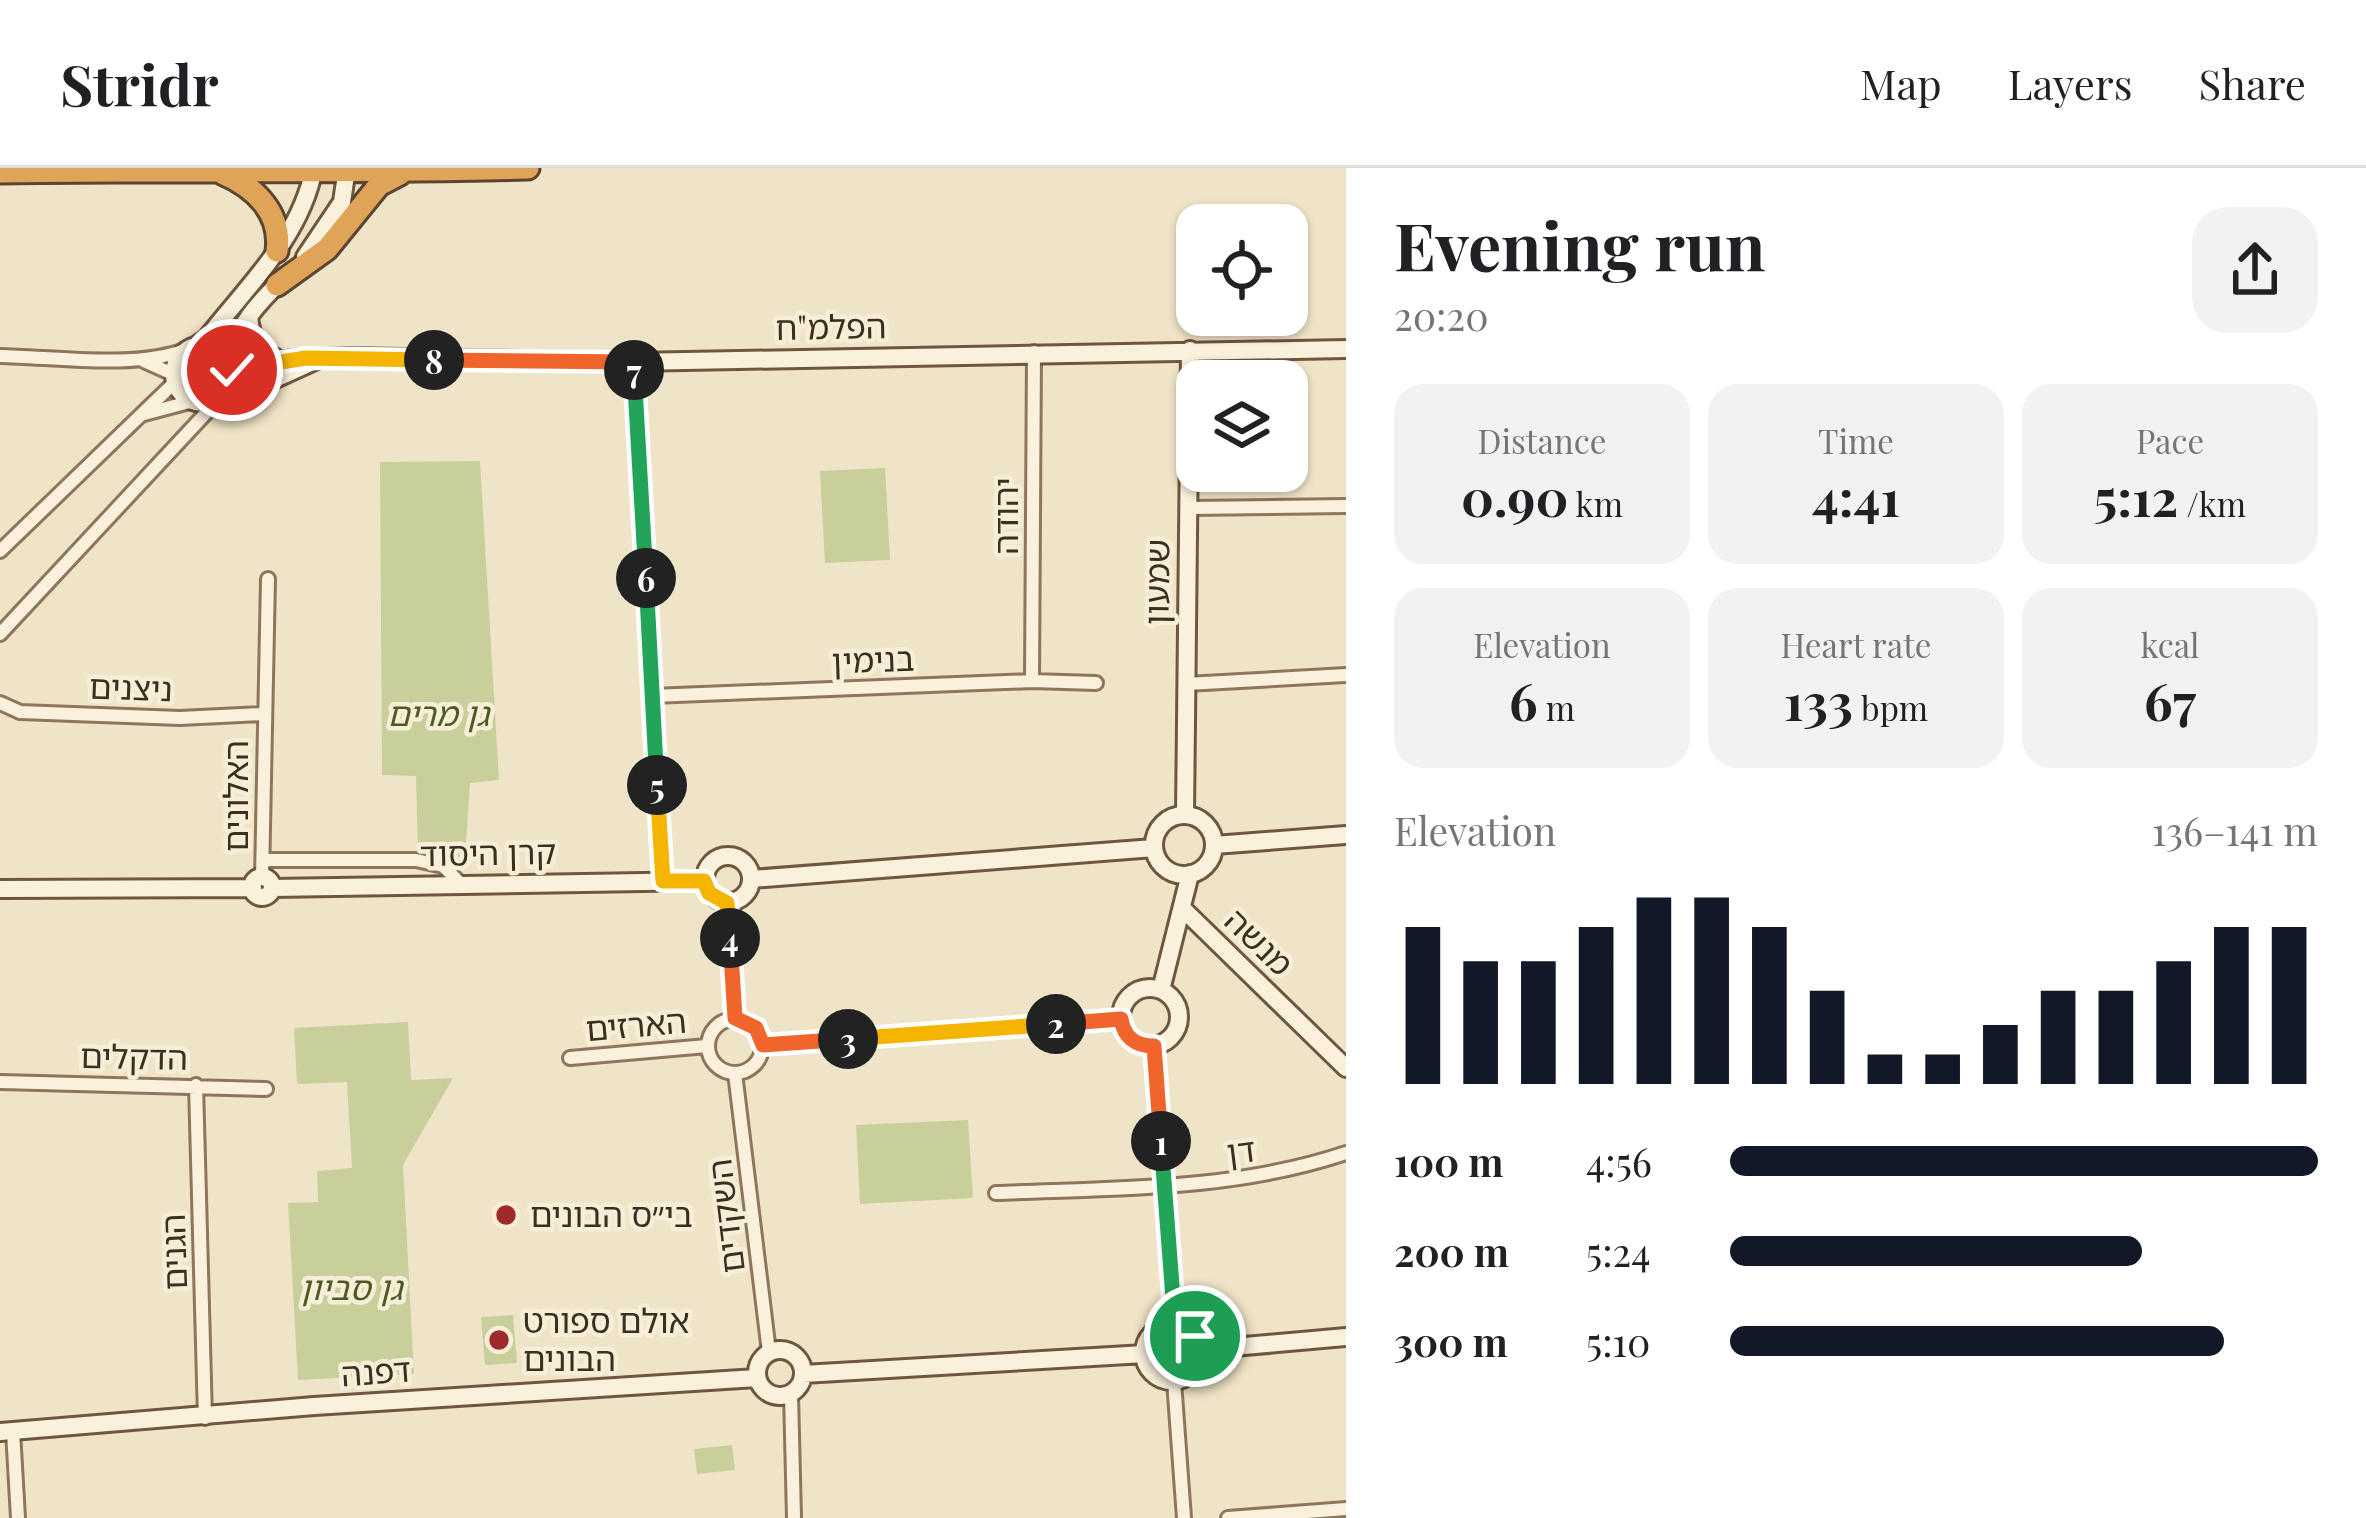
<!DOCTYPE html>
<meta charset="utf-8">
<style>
:root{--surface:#fff;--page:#f2f2f2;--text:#202124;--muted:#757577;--line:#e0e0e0;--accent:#111827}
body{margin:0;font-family:"Playfair Display","Noto Sans Hebrew",serif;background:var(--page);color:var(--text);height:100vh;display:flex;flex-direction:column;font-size:45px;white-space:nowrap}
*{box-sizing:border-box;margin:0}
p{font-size:39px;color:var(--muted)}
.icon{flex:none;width:66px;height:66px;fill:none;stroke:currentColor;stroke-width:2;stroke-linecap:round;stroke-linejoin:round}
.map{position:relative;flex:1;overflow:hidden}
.drawer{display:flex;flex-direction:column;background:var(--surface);width:1020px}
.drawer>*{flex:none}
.fabs{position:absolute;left:1176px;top:36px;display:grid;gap:24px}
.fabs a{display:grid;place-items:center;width:132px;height:132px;border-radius:24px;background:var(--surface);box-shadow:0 3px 9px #0004;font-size:60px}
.pin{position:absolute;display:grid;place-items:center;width:102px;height:102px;color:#fff;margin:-51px;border:6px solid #fff;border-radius:50%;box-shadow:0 3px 12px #0007}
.km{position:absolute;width:60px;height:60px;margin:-30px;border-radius:50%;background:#222;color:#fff;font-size:33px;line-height:60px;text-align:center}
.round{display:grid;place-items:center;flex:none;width:126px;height:126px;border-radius:36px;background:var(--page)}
.headline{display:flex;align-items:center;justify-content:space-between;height:204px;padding:0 48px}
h1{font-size:66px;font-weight:700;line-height:90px}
.stats{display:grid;grid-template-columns:repeat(3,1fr);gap:18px;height:204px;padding:12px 48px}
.stats div{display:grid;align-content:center;border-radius:30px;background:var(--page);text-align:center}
.stats b{font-size:51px;font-weight:700}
.stats small{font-size:33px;font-weight:400}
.stats p{font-size:33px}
.chart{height:336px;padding:24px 48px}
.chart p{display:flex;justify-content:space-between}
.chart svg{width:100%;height:216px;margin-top:12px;stroke:var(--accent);stroke-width:6}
ul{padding:0 48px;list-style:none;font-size:39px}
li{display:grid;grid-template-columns:192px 144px 1fr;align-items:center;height:90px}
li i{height:30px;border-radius:15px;background:var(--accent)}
header{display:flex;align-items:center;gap:72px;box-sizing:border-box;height:168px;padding:0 60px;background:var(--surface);border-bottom:3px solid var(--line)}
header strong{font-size:57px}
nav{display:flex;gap:66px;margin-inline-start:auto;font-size:42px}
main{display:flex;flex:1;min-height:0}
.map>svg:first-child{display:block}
.green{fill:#c9cf9b}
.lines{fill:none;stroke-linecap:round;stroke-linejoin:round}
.street-casing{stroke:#8d765c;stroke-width:18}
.secondary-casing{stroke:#6f573f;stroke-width:22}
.highway-casing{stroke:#5b4430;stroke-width:27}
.street{stroke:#faf1dc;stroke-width:12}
.secondary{stroke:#faf1dc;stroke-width:16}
.highway{stroke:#e0a458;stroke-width:21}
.split-1-casing{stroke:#fff;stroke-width:24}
.split-2-casing{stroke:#fff;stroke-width:24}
.split-3-casing{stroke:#fff;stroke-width:24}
.split-4-casing{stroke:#fff;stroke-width:24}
.split-5-casing{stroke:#fff;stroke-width:24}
.split-6-casing{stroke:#fff;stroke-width:24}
.split-7-casing{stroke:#fff;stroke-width:24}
.split-8-casing{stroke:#fff;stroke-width:24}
.split-9-casing{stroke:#fff;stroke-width:24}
.split-1{stroke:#22a559;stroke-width:15}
.split-2{stroke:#f0652b;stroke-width:15}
.split-3{stroke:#f5b400;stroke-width:15}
.split-4{stroke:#f0652b;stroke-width:15}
.split-5{stroke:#f5b400;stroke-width:15}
.split-6{stroke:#22a559;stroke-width:15}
.split-7{stroke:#22a559;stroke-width:15}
.split-8{stroke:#f0652b;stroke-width:15}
.split-9{stroke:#f5b400;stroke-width:15}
.poi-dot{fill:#9e2a2b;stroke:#f7eed8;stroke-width:4.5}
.labels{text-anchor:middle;stroke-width:9;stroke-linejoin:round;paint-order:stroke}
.street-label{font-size:33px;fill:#3d2e20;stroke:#f7eed8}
.park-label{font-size:33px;font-style:italic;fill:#4d5a26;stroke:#f7eed8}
.poi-label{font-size:33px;fill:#3d2e20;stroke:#f7eed8;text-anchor:start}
</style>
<header>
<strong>Stridr</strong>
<nav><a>Map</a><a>Layers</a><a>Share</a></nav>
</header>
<main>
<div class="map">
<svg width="1346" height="1350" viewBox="0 0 1346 1350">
<rect width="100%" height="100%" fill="#f0e4c8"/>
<path class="green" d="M 480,293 L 499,612 L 470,615 L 465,690 L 418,687 L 416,608 L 382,607 L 380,294 Z
M 885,300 L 890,392 L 825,395 L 820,303 Z
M 408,854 L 411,912 L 453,910 L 403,997 L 414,1206 L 298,1212 L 288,1035 L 318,1034 L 317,1003 L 352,1000 L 347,914 L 297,916 L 294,860 Z
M 968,952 L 973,1030 L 860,1036 L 856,957 Z
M 513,1147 L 517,1195 L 485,1197 L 481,1149 Z
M 732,1277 L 735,1302 L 697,1306 L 694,1281 Z"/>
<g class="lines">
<defs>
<path id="street" d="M 0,188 C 54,189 135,201 185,182
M 144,193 L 173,206
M 633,194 L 663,713
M 144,246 L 193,233
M 1188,340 L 1346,338
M 0,383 L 175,214
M 0,466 L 220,230
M 1032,513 L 1034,184
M 1186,516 L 1346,507
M 652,528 L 1032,513 L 1096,515
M 0,535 L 20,544 L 180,550 L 263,546
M 263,692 L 416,692 L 443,698 L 460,715
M 262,710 L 268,411
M 727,735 L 735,850
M708 878a27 27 0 1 1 54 0a27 27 0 1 1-54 0Z
M 763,877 L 1121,851
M 570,890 L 707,878
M 735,905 L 769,1184
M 0,914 L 266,921
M 196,917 L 205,1250
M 996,1025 C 1114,1020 1233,1023 1346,985
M 1174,1213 L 1184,1350
M 791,1226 L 794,1350
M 13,1263 L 18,1350
M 1228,1350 L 1346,1341"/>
<path id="secondary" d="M 305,89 L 342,34 L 347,0
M 249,149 C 251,171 260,183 280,192
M174 206a29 29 0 1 1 58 0a29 29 0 1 1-58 0Z
M 197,177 L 206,171 C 248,117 301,69 314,0
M 229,192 C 235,160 259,134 283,111
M 232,202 L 292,191 L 346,189 L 633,194 L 1346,181
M 225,224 L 273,212 L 317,192
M 1185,647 L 1190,182
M1154 677a30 30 0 1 1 60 0a30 30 0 1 1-60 0Z
M 1214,677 L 1346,667
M705 711a23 23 0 1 1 46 0a23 23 0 1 1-46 0Z
M252 719a10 10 0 1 1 20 0a10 10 0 1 1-20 0Z
M 751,711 L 1154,680
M 272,720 L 704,713
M 0,721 L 253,720
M 1182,740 L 1346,900
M1121 849a29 29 0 1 1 58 0a29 29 0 1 1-58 0Z
M 1161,822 L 1190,706
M 1154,878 L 1175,1157
M1144 1185a28 28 0 1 1 56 0a28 28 0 1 1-56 0Z
M757 1205a23 23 0 1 1 46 0a23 23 0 1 1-46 0Z
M 1200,1182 L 1346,1169
M 803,1206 L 1145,1186
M 0,1264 L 314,1238 L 757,1210"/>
<path id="highway" d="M 0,4 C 176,1 352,5 528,0
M 222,5 C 255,19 282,45 277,83
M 277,117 L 327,81 L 379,17 L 400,6"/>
</defs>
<use href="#street" class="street-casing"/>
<use href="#secondary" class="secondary-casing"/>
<use href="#highway" class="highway-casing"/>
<use href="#street" class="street"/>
<use href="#secondary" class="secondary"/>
<use href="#highway" class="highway"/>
</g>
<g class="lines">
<defs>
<path id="split-1" d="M 1161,973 L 1175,1157 L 1195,1168"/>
<path id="split-2" d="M 1056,856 L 1121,851 C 1124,869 1135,878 1154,878 L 1161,973"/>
<path id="split-3" d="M 848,871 L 1056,856"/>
<path id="split-4" d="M 730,770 L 735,850 L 756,860 L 763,877 L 848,871"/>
<path id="split-5" d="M 657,617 L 663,713 L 704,713 L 709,725 L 727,735 L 730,770"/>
<path id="split-6" d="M 646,410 L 657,617"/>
<path id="split-7" d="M 634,202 L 646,410"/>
<path id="split-8" d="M 434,192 L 634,194 L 634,202"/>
<path id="split-9" d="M 232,202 L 306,190 L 434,192"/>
</defs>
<use href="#split-1" class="split-1-casing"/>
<use href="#split-2" class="split-2-casing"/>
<use href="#split-3" class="split-3-casing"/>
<use href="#split-4" class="split-4-casing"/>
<use href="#split-5" class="split-5-casing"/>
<use href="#split-6" class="split-6-casing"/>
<use href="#split-7" class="split-7-casing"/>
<use href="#split-8" class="split-8-casing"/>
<use href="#split-9" class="split-9-casing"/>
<use href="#split-1" class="split-1"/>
<use href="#split-2" class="split-2"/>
<use href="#split-3" class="split-3"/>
<use href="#split-4" class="split-4"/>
<use href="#split-5" class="split-5"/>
<use href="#split-6" class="split-6"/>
<use href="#split-7" class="split-7"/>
<use href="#split-8" class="split-8"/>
<use href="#split-9" class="split-9"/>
</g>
<g class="poi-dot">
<circle cx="506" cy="1047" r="12"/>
<circle cx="499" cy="1172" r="12"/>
</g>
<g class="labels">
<g class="street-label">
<text transform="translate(831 159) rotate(-1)" y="12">הפלמ"ח</text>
<text transform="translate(1006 348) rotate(-90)" y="12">יהודה</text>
<text transform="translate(1157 414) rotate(-89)" y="12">שמעון</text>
<text transform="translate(873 492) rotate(-2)" y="12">בנימין</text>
<text transform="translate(131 520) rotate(2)" y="12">ניצנים</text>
<text transform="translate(236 628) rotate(-90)" y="12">האלונים</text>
<text transform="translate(488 685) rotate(-1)" y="12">קרן היסוד</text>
<text transform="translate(1259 774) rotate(44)" y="12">מנשה</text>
<text transform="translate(636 857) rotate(-5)" y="12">הארזים</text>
<text transform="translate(134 889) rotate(1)" y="12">הדקלים</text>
<text transform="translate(1241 983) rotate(-7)" y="12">דן</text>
<text transform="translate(726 1048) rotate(-97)" y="12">השקדים</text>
<text transform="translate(174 1084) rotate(-92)" y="12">הגנים</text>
<text transform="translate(376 1204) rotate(-4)" y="12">דפנה</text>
</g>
<g class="park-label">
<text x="438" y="558">גן מרים</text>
<text x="351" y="1132">גן סביון</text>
</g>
<g class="poi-label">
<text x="530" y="1059">בי״ס הבונים</text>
<text x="523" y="1165">אולם ספורט<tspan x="523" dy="38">הבונים</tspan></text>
</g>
</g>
</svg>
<div class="fabs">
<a><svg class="icon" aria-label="locate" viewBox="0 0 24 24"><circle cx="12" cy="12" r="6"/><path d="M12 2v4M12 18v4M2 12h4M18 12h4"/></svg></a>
<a><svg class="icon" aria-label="layers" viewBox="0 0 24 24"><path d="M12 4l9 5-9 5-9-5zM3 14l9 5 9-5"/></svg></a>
</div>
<div class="pin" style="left:1195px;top:1168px;background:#1e9e55"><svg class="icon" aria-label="arrive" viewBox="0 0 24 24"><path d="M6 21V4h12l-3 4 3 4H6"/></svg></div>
<div class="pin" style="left:232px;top:202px;background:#d93025"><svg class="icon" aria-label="check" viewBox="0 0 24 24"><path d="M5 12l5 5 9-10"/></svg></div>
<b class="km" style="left:1161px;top:973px">1</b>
<b class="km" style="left:1056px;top:856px">2</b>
<b class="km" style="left:848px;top:871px">3</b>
<b class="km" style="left:730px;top:770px">4</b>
<b class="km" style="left:657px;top:617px">5</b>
<b class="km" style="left:646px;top:410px">6</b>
<b class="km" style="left:634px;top:202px">7</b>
<b class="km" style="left:434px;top:192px">8</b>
</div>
<section class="drawer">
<div class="headline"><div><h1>Evening run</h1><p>20:20</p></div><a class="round"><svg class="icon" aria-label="share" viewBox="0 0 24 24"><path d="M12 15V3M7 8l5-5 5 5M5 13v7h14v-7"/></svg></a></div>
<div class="stats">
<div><p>Distance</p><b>0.90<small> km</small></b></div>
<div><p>Time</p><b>4:41</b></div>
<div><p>Pace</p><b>5:12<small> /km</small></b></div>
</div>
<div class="stats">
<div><p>Elevation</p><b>6<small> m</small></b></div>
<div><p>Heart rate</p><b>133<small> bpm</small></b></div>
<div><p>kcal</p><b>67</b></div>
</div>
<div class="chart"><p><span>Elevation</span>136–141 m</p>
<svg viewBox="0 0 160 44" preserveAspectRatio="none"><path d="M5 44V12M15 44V19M25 44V19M35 44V12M45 44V6M55 44V6M65 44V12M75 44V25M85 44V38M95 44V38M105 44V32M115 44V25M125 44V25M135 44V19M145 44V12M155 44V12"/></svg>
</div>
<ul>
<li><b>100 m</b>4:56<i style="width:100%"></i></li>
<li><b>200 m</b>5:24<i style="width:70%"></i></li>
<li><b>300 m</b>5:10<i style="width:84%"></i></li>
</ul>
</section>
</main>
